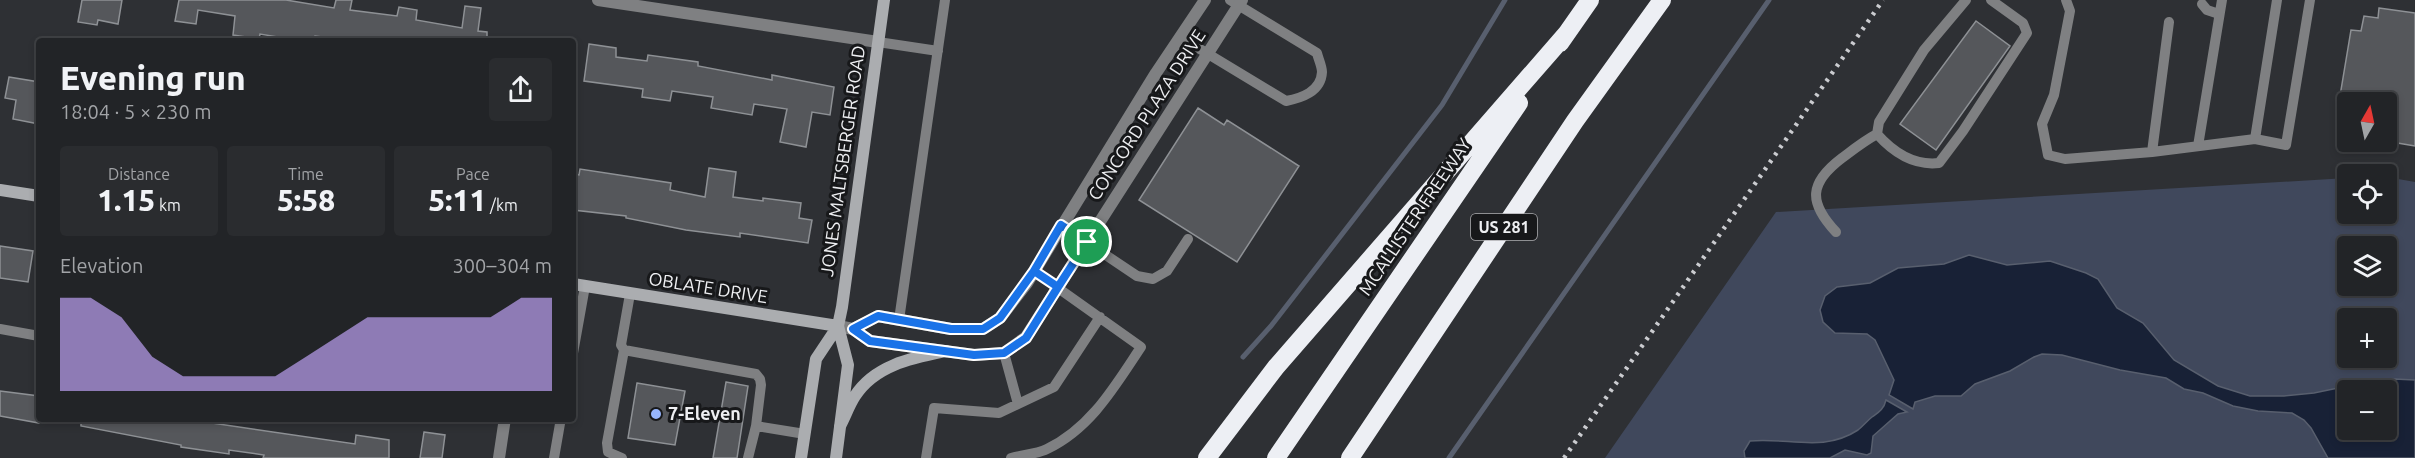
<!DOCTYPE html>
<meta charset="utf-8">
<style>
:root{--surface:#222427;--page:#2a2c2f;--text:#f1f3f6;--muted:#a2a4a7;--line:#3f4144;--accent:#bca0f2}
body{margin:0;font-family:Ubuntu,sans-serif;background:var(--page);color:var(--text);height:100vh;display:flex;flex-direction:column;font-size:22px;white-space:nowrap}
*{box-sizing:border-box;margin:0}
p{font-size:20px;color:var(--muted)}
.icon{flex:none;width:33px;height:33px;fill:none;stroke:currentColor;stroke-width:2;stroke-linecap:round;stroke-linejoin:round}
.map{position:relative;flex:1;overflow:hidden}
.side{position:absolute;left:36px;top:38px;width:540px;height:384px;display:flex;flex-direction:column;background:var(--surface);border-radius:6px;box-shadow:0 3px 9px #0003,0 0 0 2px var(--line)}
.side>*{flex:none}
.needle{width:39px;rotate:9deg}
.buttons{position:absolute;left:2337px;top:92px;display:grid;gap:12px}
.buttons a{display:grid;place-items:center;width:60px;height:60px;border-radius:6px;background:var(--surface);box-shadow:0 3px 9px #0003,0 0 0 2px var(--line);font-size:30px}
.pin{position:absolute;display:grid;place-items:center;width:51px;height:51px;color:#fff;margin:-26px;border:3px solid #fff;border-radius:50%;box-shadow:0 2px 6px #0007}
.round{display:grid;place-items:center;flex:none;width:63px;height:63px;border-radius:6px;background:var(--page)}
.headline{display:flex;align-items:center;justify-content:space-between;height:102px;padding:0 24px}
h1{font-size:33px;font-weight:800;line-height:45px}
.figures{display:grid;grid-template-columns:repeat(3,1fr);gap:9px;height:102px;padding:6px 24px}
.figures div{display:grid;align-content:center;border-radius:6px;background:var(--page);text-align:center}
.figures b{font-size:30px;font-weight:800}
.figures small{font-size:16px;font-weight:400}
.figures p{font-size:16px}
.chart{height:168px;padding:12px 24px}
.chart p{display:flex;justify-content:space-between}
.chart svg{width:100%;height:108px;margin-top:6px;fill:var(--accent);opacity:.7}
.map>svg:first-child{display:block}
.green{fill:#40485c;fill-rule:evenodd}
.water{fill:#182136;stroke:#585f6e;stroke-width:1.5;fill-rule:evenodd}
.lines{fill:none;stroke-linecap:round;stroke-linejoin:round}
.stream{stroke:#585f6e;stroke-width:5}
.building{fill:#55575b;stroke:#8e9195;stroke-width:1.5}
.lane{stroke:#7f8082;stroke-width:10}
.street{stroke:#7f8082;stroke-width:12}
.secondary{stroke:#abadb0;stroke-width:12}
.highway{stroke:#edeff4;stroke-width:18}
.rail{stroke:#cbccd0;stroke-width:4.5;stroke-dasharray:3 6;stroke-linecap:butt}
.route-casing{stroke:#fff;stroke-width:12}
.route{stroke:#1a73e8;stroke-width:8}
.poi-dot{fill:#97b6fd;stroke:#17181a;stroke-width:2}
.labels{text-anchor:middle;stroke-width:6;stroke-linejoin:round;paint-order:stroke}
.shield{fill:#17181a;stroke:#aeaeb1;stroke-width:1.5}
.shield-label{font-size:16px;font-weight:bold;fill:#eeeff2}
.street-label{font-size:18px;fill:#eeeff2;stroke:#17181a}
.poi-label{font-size:18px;font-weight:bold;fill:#eeeff2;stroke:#17181a;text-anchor:start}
</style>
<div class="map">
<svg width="2415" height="458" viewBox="0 0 2415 458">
<rect width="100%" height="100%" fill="#2e3034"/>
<path class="green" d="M 2387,177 L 2415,182 L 2415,458 L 1605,458 L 1776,212 L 2347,178 L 2348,213 L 2386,213 ZM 2348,246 L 2386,246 L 2386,285 L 2348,285 ZM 2348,318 L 2386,318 L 2386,357 L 2348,357 ZM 2348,390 L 2386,390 L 2386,429 L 2348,429 Z"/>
<path class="water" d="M 1969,255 L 2007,265 L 2050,261 L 2086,273 L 2098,279 L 2117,308 L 2143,323 L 2174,360 L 2218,386 L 2250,396 L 2284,396 L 2314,393 L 2367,382 L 2394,379 L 2415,380 L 2415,458 L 2328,458 L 2311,428 L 2304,420 L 2292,413 L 2258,411 L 2233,406 L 2203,393 L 2184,389 L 2166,378 L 2120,370 L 2062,355 L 2042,354 L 2034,357 L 2010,371 L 1975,384 L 1961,396 L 1935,396 L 1915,402 L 1913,409 L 1889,395 L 1894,380 L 1875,340 L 1867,334 L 1835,333 L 1823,322 L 1820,310 L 1825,296 L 1837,287 L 1870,283 L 1898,268 L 1944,264 ZM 2348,390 L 2386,390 L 2386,429 L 2348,429 Z
M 1886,400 L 1907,412 L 1898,414 L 1873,436 L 1871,453 L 1867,455 L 1845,450 L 1830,458 L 1745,458 L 1744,451 L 1750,441 C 1788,437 1823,453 1858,430 C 1863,426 1867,421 1872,417 C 1879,412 1884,409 1886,400 Z"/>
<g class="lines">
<path class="stream" d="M 1243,357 L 1271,326 L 1442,105 L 1505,0
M 1449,458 L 1769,0"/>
</g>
<path class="building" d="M 82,0 L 122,0 L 118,24 L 98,20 L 97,25 L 78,22 Z
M 179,0 L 286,0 L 334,8 L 336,0 L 352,0 L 350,10 L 397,16 L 399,7 L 417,10 L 416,20 L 462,28 L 465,6 L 481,8 L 478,31 L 487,32 L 487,40 L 347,40 L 315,36 L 314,40 L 296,40 L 260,34 L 259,39 L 233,35 L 235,16 L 198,10 L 196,24 L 175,21 Z
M 2379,8 L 2415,13 L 2415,146 L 2386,141 L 2386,102 L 2339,102 L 2351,30 L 2361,31 L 2364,16 L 2378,18 Z
M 1976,21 L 2010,46 L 1936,150 L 1900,124 Z
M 589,44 L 616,48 L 616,57 L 647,61 L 648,55 L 698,62 L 698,66 L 772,80 L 772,75 L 834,87 L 830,115 L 812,112 L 806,147 L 780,142 L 787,109 L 754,104 L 752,115 L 711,108 L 713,97 L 672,91 L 670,101 L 642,97 L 643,89 L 584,81 Z
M 9,77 L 39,82 L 39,124 L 13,119 L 16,100 L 5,98 Z
M 1198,108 L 1224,125 L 1227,120 L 1299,166 L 1237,262 L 1139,200 Z
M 709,168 L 736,172 L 733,197 L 763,201 L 763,198 L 801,203 L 799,218 L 812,220 L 808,243 L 740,233 L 740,237 L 686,230 L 626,218 L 626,216 L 573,210 L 573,174 L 579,175 L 580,169 L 671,183 L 670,190 L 705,197 Z
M 0,246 L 33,251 L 28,282 L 0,278 Z
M 726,382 L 748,386 L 737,458 L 713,458 Z
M 637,383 L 685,391 L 675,445 L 628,438 Z
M 0,391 L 39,396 L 39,423 L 0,416 Z
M 81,418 L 178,418 L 355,444 L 356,435 L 389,440 L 389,458 L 263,458 L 264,455 L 229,450 L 229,454 L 181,447 L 181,445 L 81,426 Z
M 424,432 L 445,435 L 442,458 L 420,458 Z"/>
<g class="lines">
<path class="lane" d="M 1966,0 L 1924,50 L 1879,122 L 1877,134 C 1893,152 1913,166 1939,163 L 1963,131 L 2027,33 L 2023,23 L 1991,0
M 2066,0 L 2070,11 L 2054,95 L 2042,124 L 2048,155 L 2065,159 L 2152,152 L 2169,22
M 2202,4 L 2207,10 L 2219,14
M 1180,37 L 1286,101 C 1301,98 1321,92 1322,72 C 1322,66 1318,58 1317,53 L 1230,0
M 878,42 L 938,51
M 2255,139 L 2286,145 L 2310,0
M 2198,146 L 2222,0
M 2152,152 L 2255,139 L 2277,0
M 1061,225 L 1137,276 L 1153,279 L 1167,271 L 1188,239
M 1836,232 C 1808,202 1809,183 1842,158 C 1854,149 1864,141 1877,134
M 630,294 L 621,345 L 624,350 L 756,374 L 760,379 L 761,385 L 756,426 L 805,434
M 899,320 L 945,0
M 0,329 L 39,336
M 573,353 L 585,286
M 1004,353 L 1018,404
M 554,458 L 561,418
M 622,458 L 608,452 L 607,443 L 624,350
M 748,458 L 756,426
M 926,458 L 934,408 L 999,413 L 1054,387 L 1100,317
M 1011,458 C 1022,455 1037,454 1047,449 C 1091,428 1115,386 1141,347 L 1034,271"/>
<path class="street" d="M 598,0 L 878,42
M 838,326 L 853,329 L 870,341 L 974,355 L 1004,353 L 1026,337 L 1242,0
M 853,329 L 878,316 L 951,329 L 983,329 L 1000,318 L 1027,283 L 1156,73 L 1205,0
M 499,458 L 505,418"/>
<path class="secondary" d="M 0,190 L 39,196
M 573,284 L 838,326
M 840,426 C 845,417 849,405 855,396 C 875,365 912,358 946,351
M 801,458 L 816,359 L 838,326 L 842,307 L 884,0
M 836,458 L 848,365 L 838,326"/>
<path class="highway" d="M 1560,43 L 1590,0
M 1207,458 L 1276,367 L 1567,33
M 1276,458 L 1519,103
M 1350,458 L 1575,121 L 1662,0"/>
<path class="rail" d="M 1564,458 L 1883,0"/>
</g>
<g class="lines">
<defs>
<path id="route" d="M 1087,242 L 1058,287 L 1034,271 L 1000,318 L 983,329 L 951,329 L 878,316 L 853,329 L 870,341 L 974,355 L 1004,353 L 1026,338 L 1058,287 L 1034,271 L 1061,225 L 1087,242"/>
</defs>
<use href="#route" class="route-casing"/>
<use href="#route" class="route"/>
</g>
<circle class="poi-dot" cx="656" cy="414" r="6"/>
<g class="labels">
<rect class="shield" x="1471" y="214" width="66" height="26" rx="4.5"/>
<g class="shield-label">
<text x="1504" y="233">US 281</text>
</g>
<g class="street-label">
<text transform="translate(1147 115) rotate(-57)" y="6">CONCORD PLAZA DRIVE</text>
<text transform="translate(843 161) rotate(-82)" y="6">JONES MALTSBERGER ROAD</text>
<text transform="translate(1415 217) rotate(-56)" y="6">MCALLISTER FREEWAY</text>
<text transform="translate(708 288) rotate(9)" y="6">OBLATE DRIVE</text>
</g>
<g class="poi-label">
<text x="668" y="420">7-Eleven</text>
</g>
</g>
</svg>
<div class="buttons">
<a><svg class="needle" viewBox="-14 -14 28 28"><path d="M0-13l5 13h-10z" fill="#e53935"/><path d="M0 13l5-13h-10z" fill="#a2a4a7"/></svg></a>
<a><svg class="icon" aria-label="locate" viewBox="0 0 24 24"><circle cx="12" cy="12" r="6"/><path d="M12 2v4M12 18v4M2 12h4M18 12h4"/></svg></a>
<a><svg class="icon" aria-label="layers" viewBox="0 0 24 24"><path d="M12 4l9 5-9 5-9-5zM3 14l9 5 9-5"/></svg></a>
<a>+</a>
<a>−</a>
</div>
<div class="pin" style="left:1087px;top:242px;background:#1e9e55"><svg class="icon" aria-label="arrive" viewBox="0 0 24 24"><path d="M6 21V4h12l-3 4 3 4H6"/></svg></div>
<section class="side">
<div class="headline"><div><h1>Evening run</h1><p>18:04 · 5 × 230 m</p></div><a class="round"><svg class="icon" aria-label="share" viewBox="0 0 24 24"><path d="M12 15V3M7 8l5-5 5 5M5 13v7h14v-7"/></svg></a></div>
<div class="figures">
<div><p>Distance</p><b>1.15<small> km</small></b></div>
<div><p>Time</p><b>5:58</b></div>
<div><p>Pace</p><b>5:11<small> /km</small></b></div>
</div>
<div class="chart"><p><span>Elevation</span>300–304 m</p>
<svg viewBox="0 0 160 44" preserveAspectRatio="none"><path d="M0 44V6L10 6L20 14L30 30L40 38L50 38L60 38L70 38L80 30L90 22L100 14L110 14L120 14L130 14L140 14L150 6L160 6V44z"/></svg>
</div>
</section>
</div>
